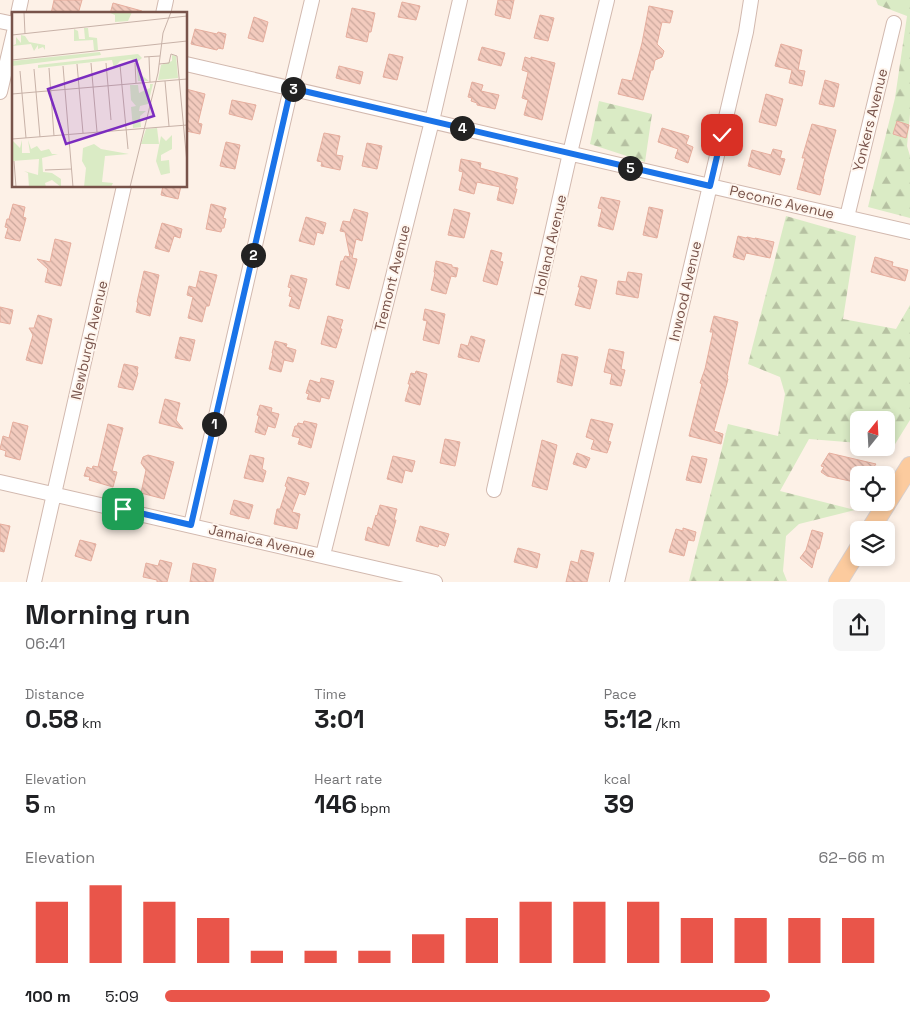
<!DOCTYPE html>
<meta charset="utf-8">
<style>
:root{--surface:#fff;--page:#f6f6f6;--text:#202124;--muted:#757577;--accent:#e9554a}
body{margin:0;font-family:"Space Grotesk",sans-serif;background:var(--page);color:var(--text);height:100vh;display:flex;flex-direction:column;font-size:19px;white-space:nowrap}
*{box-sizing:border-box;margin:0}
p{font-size:16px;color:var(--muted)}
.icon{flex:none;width:28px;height:28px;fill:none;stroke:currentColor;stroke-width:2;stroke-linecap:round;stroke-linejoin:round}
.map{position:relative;height:582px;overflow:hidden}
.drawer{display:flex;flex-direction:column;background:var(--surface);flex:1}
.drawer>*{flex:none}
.needle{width:32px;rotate:18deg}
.controls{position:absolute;left:850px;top:411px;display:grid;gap:10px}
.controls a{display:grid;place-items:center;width:45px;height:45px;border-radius:8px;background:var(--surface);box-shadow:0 2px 8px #0003;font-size:25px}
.pin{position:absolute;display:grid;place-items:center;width:42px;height:42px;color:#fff;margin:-21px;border-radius:10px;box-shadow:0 2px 8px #0006}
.km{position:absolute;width:25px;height:25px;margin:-12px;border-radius:50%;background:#222;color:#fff;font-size:14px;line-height:25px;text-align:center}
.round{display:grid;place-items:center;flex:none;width:52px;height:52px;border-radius:8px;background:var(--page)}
.summary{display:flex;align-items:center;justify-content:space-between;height:85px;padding:0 25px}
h1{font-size:28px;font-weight:700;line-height:38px}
.metrics{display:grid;grid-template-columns:repeat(3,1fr);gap:8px;height:85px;padding:5px 25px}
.metrics div{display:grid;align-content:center}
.metrics b{font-size:25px;font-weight:700}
.metrics small{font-size:14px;font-weight:400}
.metrics p{font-size:14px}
.chart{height:140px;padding:10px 25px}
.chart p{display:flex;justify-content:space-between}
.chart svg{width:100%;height:90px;margin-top:5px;stroke:var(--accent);stroke-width:6}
ul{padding:0 25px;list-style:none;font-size:16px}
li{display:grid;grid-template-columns:80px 60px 1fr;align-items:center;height:38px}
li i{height:12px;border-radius:6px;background:var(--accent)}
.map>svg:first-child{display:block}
.forest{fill:url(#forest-firs)}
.building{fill:url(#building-back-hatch);stroke:#e6ae9e}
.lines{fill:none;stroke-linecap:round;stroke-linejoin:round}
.minor-casing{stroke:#d2b9af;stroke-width:16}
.major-casing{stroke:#d9cfcc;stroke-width:20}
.minor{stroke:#fff;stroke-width:14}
.major{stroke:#fccb9e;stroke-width:18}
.route-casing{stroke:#fff;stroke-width:10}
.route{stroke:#1a73e8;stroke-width:6}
.labels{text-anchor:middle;stroke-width:4;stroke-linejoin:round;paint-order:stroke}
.street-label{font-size:14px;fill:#78534a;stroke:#fff6ee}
.inset-road{fill:none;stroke:#c8b2a8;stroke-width:1}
.view{fill:#7b2cbf;fill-opacity:0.15;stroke:#7b2cbf;stroke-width:2.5}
.inset-edge{fill:none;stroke:#78534a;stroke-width:2.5}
</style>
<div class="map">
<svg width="910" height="582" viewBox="0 0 910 582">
<defs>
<pattern id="forest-firs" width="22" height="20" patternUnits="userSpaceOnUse" patternTransform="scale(1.25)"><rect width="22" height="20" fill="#daebc5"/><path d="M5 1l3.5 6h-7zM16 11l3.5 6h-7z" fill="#b6c1a2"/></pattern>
<pattern id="building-back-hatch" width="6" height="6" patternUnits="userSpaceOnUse" patternTransform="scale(1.25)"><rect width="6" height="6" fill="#f3cbbe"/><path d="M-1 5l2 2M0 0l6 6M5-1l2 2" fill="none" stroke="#caa79c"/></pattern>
</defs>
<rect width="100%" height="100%" fill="#fdf1e7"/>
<path class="forest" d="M 876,0 L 910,0 L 910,114 L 907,146 L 910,156 L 910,218 L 868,207 L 895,98 L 907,16 L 878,5 Z
M 599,101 L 652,114 L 645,162 L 590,144 Z
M 786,216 L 856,236 L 843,319 L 896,329 L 910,305 L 910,420 L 892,449 L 883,448 L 886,448 L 886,420 L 859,420 L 859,443 L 809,439 L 780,491 L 855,510 L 799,524 L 786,536 L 783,571 L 787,581 L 689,581 L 728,424 L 778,436 L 785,394 L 780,377 L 748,364 Z"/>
<path class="building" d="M 54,0 L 82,0 L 78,14 L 51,14 Z
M 498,0 L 514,0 L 510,19 L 495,15 Z
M 402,2 L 420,6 L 416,20 L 398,17 Z
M 113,3 L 142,11 L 142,14 L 110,14 Z
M 649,6 L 673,11 L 670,23 L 662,22 L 657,44 L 664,51 L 662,57 L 655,60 L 653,70 L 651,70 L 643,100 L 618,94 L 622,79 L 632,81 L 642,43 Z
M 352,8 L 375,13 L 371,32 L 369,32 L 367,42 L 346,37 Z
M 540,15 L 554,18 L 548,41 L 534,38 Z
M 254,17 L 268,22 L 263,42 L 248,38 Z
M 195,29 L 217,34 L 218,32 L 226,34 L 223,49 L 218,48 L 217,50 L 191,44 Z
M 781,44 L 802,50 L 798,70 L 805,71 L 802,86 L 789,83 L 792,70 L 775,66 Z
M 482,47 L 505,53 L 501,66 L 478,60 Z
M 389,54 L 403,57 L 397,80 L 383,77 Z
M 525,57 L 531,59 L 531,57 L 555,63 L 542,120 L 524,115 L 528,100 L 522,98 L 528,73 L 528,72 L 522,70 Z
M 339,66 L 363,72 L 360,84 L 336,78 Z
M 825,80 L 839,84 L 834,107 L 819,104 Z
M 472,82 L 483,85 L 481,91 L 499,95 L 495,109 L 477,105 L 477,103 L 471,101 L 472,98 L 468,97 Z
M 186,89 L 205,94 L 198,123 L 202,124 L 200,134 L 186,131 Z
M 766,94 L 783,99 L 776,126 L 759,122 Z
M 232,100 L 256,105 L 252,120 L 229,114 Z
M 897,121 L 909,125 L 906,138 L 893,134 Z
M 812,124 L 836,130 L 823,179 L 824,179 L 820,195 L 797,189 L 805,158 L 802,158 Z
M 662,128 L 689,136 L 686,144 L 693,147 L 688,163 L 675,158 L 678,149 L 658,142 Z
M 324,133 L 340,136 L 336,155 L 343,156 L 340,170 L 321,166 L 322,162 L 317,161 Z
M 226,142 L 240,145 L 235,169 L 220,166 Z
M 367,143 L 382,146 L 377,169 L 362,166 Z
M 773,149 L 782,151 L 780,158 L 785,159 L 780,175 L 748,166 L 752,150 L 771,155 Z
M 461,159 L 481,163 L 480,168 L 518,178 L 515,189 L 517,189 L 513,204 L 497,200 L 500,187 L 477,182 L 474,194 L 459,190 L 463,172 L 459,171 Z
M 163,186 L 181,186 L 178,199 L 161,195 Z
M 601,197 L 620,201 L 613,230 L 598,226 L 602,209 L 598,208 Z
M 13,204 L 25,207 L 23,217 L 26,218 L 20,241 L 5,238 L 8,228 L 5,227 L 7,219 L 9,219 Z
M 211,204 L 226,208 L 223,218 L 226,219 L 224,228 L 222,228 L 221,232 L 206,229 Z
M 649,207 L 663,210 L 657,238 L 643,235 Z
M 354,209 L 368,213 L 362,241 L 356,239 L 352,258 L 357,259 L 349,289 L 336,285 L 341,261 L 343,261 L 345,256 L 350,257 L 345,232 L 340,231 L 343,221 L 350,222 Z
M 454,209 L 470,213 L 464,238 L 448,235 Z
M 306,217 L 326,223 L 323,234 L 317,232 L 314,245 L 299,241 Z
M 162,223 L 182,229 L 180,238 L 174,236 L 169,252 L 155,248 Z
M 738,236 L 746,238 L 747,237 L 755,239 L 755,238 L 774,242 L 770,258 L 746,253 L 744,260 L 733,257 Z
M 55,239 L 71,243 L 61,286 L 45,282 L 48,269 L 37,259 L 50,262 Z
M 491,250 L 502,253 L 500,261 L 503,262 L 497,285 L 483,281 Z
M 875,257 L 893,262 L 892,266 L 908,270 L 905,281 L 871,272 Z
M 436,261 L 452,265 L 452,267 L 458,268 L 456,277 L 451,276 L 446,294 L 431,290 L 435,273 L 434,272 Z
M 144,271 L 159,275 L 150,316 L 136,312 L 138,303 L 137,302 Z
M 200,271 L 217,275 L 209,306 L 206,306 L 202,322 L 188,318 L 193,297 L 187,295 L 189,286 L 196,288 Z
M 628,272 L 642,274 L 638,298 L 616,294 L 618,281 L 626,282 Z
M 291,275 L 307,279 L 299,309 L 289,306 L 292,297 L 289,296 L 291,288 L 288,287 Z
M 581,276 L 597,280 L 590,309 L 575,305 L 580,287 L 578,287 Z
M 0,307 L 13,310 L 10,324 L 0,322 Z
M 425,309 L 445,314 L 439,344 L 423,340 L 427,321 L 423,320 Z
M 38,315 L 52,319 L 42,364 L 26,360 L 33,335 L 29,328 L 34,328 Z
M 328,316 L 343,320 L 340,329 L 342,329 L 336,348 L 321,344 Z
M 714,316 L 738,322 L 727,375 L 728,376 L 727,378 L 728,379 L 714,431 L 723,434 L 721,444 L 689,436 L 702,384 L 700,383 L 705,369 L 713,332 L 710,332 Z
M 471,336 L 485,340 L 479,362 L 458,357 L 461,344 L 468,346 Z
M 180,337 L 195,340 L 190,361 L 175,358 Z
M 275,341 L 287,344 L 286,347 L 296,350 L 293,362 L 284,360 L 281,372 L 269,369 L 273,353 L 272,353 Z
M 609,349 L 624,352 L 621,369 L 625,370 L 621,386 L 610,384 L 612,374 L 604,372 Z
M 562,354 L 578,357 L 572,386 L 557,382 Z
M 124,364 L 138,367 L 137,372 L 138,373 L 133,390 L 118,387 Z
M 416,371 L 427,374 L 420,405 L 405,401 L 410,384 L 408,384 L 411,373 L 415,374 Z
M 321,378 L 334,381 L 329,399 L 321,397 L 320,402 L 307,399 L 309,394 L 306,393 L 310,380 L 320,383 Z
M 165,399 L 180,403 L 176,420 L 183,429 L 159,423 Z
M 260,405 L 272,408 L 271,412 L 279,414 L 275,428 L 268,426 L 265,435 L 255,432 L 259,416 L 257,415 Z
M 591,419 L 613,424 L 608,441 L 611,442 L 607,453 L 591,449 L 594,440 L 586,437 Z
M 304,421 L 317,424 L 311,448 L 298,444 L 300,438 L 292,436 L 295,426 L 297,426 L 298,423 L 303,424 Z
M 13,422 L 28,426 L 20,460 L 5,456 L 6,451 L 0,449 L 3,436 L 9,438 Z
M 108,424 L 123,428 L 112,471 L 117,472 L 113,487 L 89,480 L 90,477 L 84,476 L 87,467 L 92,469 L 93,466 L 98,467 Z
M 445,439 L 460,442 L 455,466 L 440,463 Z
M 542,440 L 557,445 L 547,490 L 532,486 Z
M 577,453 L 590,458 L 586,468 L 573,464 Z
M 829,453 L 876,464 L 868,475 L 859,475 L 859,483 L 827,476 L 821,472 L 824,467 L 821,466 Z
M 148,455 L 174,462 L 164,499 L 141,493 L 146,470 L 141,463 L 143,457 Z
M 250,455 L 264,458 L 262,469 L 266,471 L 263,482 L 244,478 Z
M 393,456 L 415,461 L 412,472 L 405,470 L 402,483 L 387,479 Z
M 692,456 L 707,459 L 701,483 L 686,480 Z
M 288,477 L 309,483 L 305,495 L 299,493 L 292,512 L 300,514 L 297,529 L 274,524 L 277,509 L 280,509 L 287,487 L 285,486 Z
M 234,500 L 253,505 L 249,519 L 230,514 Z
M 380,505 L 397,509 L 394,520 L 396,520 L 389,546 L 365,540 L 368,527 L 372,529 L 376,515 L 377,516 Z
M 0,524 L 10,526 L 4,552 L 0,551 Z
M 420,526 L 449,534 L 445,546 L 439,544 L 438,547 L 416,541 Z
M 683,528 L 696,532 L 694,541 L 688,540 L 684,556 L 669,552 L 676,529 L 683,531 Z
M 812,530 L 823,533 L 819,549 L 817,549 L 812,568 L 800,558 L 806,550 Z
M 80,540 L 96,544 L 91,561 L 75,556 Z
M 518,548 L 540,554 L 537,568 L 514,562 Z
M 581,550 L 594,553 L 587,582 L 566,582 L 571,561 L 578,563 Z
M 160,560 L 172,563 L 167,582 L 157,582 L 157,580 L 143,577 L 146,563 L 158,566 Z
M 193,563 L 216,569 L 213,582 L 190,582 Z"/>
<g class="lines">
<defs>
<path id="minor" d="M 18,14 L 21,0
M 163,14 L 166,0
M 0,21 L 14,24
M 186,64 L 710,186 L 910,232
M 0,92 L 14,32
M 847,217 L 894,23
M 0,482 L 435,582
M 494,490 L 570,153 L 607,0
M 191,525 L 291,88 L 312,0
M 323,555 L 432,121 L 460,0
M 34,582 L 124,186
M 617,582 L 746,32 L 751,0"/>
<path id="major" d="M 870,530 L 910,466
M 838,582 L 859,548"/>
</defs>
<use href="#minor" class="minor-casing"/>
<use href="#major" class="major-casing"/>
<use href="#minor" class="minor"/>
<use href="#major" class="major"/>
</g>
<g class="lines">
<defs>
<path id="route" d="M 123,509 L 191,525 L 291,88 L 710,186 L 722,135"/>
</defs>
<use href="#route" class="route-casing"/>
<use href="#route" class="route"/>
</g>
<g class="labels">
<g class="street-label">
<text transform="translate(870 120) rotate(-76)" y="5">Yonkers Avenue</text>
<text transform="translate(782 202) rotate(13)" y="5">Peconic Avenue</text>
<text transform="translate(550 245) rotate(-77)" y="5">Holland Avenue</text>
<text transform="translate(392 278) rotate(-76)" y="5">Tremont Avenue</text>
<text transform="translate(685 291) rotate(-77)" y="5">Inwood Avenue</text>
<text transform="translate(89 340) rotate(-77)" y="5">Newburgh Avenue</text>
<text transform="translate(262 541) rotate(13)" y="5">Jamaica Avenue</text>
</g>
</g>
<g transform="translate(12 12)">
<rect width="175" height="175" fill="#fdf1e7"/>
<path d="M 96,0 L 120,0 L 116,9 L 103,10 L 103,3 ZM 72,16 L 76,16 L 77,25 L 85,26 L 86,38 L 82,38 L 81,28 L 62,29 L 62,17 L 66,19 L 67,27 L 73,27 ZM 9,23 L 13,24 L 17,30 L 33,33 L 33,38 L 31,35 L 26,37 L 26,33 L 22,39 L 19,32 L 0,34 L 4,32 L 4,25 L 9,31 ZM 88,40 L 89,43 L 0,54 L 0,49 ZM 126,42 L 130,46 L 125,50 L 128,62 L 137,69 L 126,69 L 124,50 L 119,47 L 108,49 L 102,56 L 100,48 L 26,56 L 26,53 ZM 138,72 L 141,72 L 136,92 L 128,94 L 127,99 L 134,99 L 128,104 L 129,115 L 121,116 L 119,95 L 124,94 L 119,88 L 118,73 L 126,73 L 127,81 L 138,76 ZM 160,123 L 160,137 L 149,143 L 149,149 L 157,148 L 158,161 L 149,163 L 144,149 L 149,124 L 154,129 ZM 10,128 L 10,141 L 18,141 L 16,128 L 19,137 L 25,134 L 29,139 L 37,137 L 40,142 L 46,142 L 30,146 L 31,160 L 40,161 L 49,167 L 49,175 L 40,168 L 33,171 L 34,175 L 17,175 L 16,161 L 12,159 L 26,163 L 27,147 L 0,149 L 1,129 L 8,136 ZM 82,132 L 89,137 L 117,142 L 93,144 L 90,170 L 101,171 L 99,175 L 72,175 L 74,156 L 70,149 L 71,136 Z" fill="#daebc5"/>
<path d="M 160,43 L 164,44 L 166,66 L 146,68 L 149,53 L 160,49 ZM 145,116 L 147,132 L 129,132 L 134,117 Z" fill="#daebc5"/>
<path class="inset-road" d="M 12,0 L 13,22M 0,23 L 175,4M 132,45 L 148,44M 137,45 L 138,70M 0,48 L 175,29M 79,51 L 85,120M 94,51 L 99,108M 123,51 L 124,71M 65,52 L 71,121M 147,52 L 157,51 L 159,42 L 165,44 L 175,151M 108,53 L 116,137M 51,54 L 61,175M 37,56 L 42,124M 22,57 L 28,125M 8,59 L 14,126M 153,69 L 157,114M 0,82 L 175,67M 0,127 L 175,113M 2,149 L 4,175M 33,158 L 60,157M 118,175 L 146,61 L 151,21 L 159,0"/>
<path class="view" d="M 124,48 L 142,104 L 54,132 L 36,77 Z"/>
<rect width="175" height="175" class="inset-edge"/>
</g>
</svg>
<div class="controls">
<a><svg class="needle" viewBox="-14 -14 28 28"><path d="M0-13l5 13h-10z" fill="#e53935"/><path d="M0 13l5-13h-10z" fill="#757577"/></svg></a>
<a><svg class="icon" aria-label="locate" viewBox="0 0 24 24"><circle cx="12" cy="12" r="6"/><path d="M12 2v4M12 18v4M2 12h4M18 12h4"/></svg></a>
<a><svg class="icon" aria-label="layers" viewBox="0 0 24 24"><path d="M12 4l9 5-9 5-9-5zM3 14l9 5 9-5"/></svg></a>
</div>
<div class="pin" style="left:123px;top:509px;background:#1e9e55"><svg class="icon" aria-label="arrive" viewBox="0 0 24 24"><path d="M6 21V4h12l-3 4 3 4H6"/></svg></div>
<div class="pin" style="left:722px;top:135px;background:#d93025"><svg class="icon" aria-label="check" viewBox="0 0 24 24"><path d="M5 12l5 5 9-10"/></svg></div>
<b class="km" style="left:214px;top:424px">1</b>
<b class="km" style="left:253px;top:255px">2</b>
<b class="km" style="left:293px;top:89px">3</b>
<b class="km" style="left:462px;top:128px">4</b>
<b class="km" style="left:630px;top:168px">5</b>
</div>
<section class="drawer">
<div class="summary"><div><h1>Morning run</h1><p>06:41</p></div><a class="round"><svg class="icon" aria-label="share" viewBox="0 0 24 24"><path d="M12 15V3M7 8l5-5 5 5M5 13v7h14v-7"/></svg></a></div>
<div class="metrics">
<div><p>Distance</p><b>0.58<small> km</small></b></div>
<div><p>Time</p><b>3:01</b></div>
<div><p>Pace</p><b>5:12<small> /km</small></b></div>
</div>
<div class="metrics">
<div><p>Elevation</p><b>5<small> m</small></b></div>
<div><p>Heart rate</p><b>146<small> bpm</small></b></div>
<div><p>kcal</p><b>39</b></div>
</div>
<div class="chart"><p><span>Elevation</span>62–66 m</p>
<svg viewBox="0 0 160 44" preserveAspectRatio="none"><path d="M5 44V14M15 44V6M25 44V14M35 44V22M45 44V38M55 44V38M65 44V38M75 44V30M85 44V22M95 44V14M105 44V14M115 44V14M125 44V22M135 44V22M145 44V22M155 44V22"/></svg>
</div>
<ul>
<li><b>100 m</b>5:09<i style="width:84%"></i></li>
</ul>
</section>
